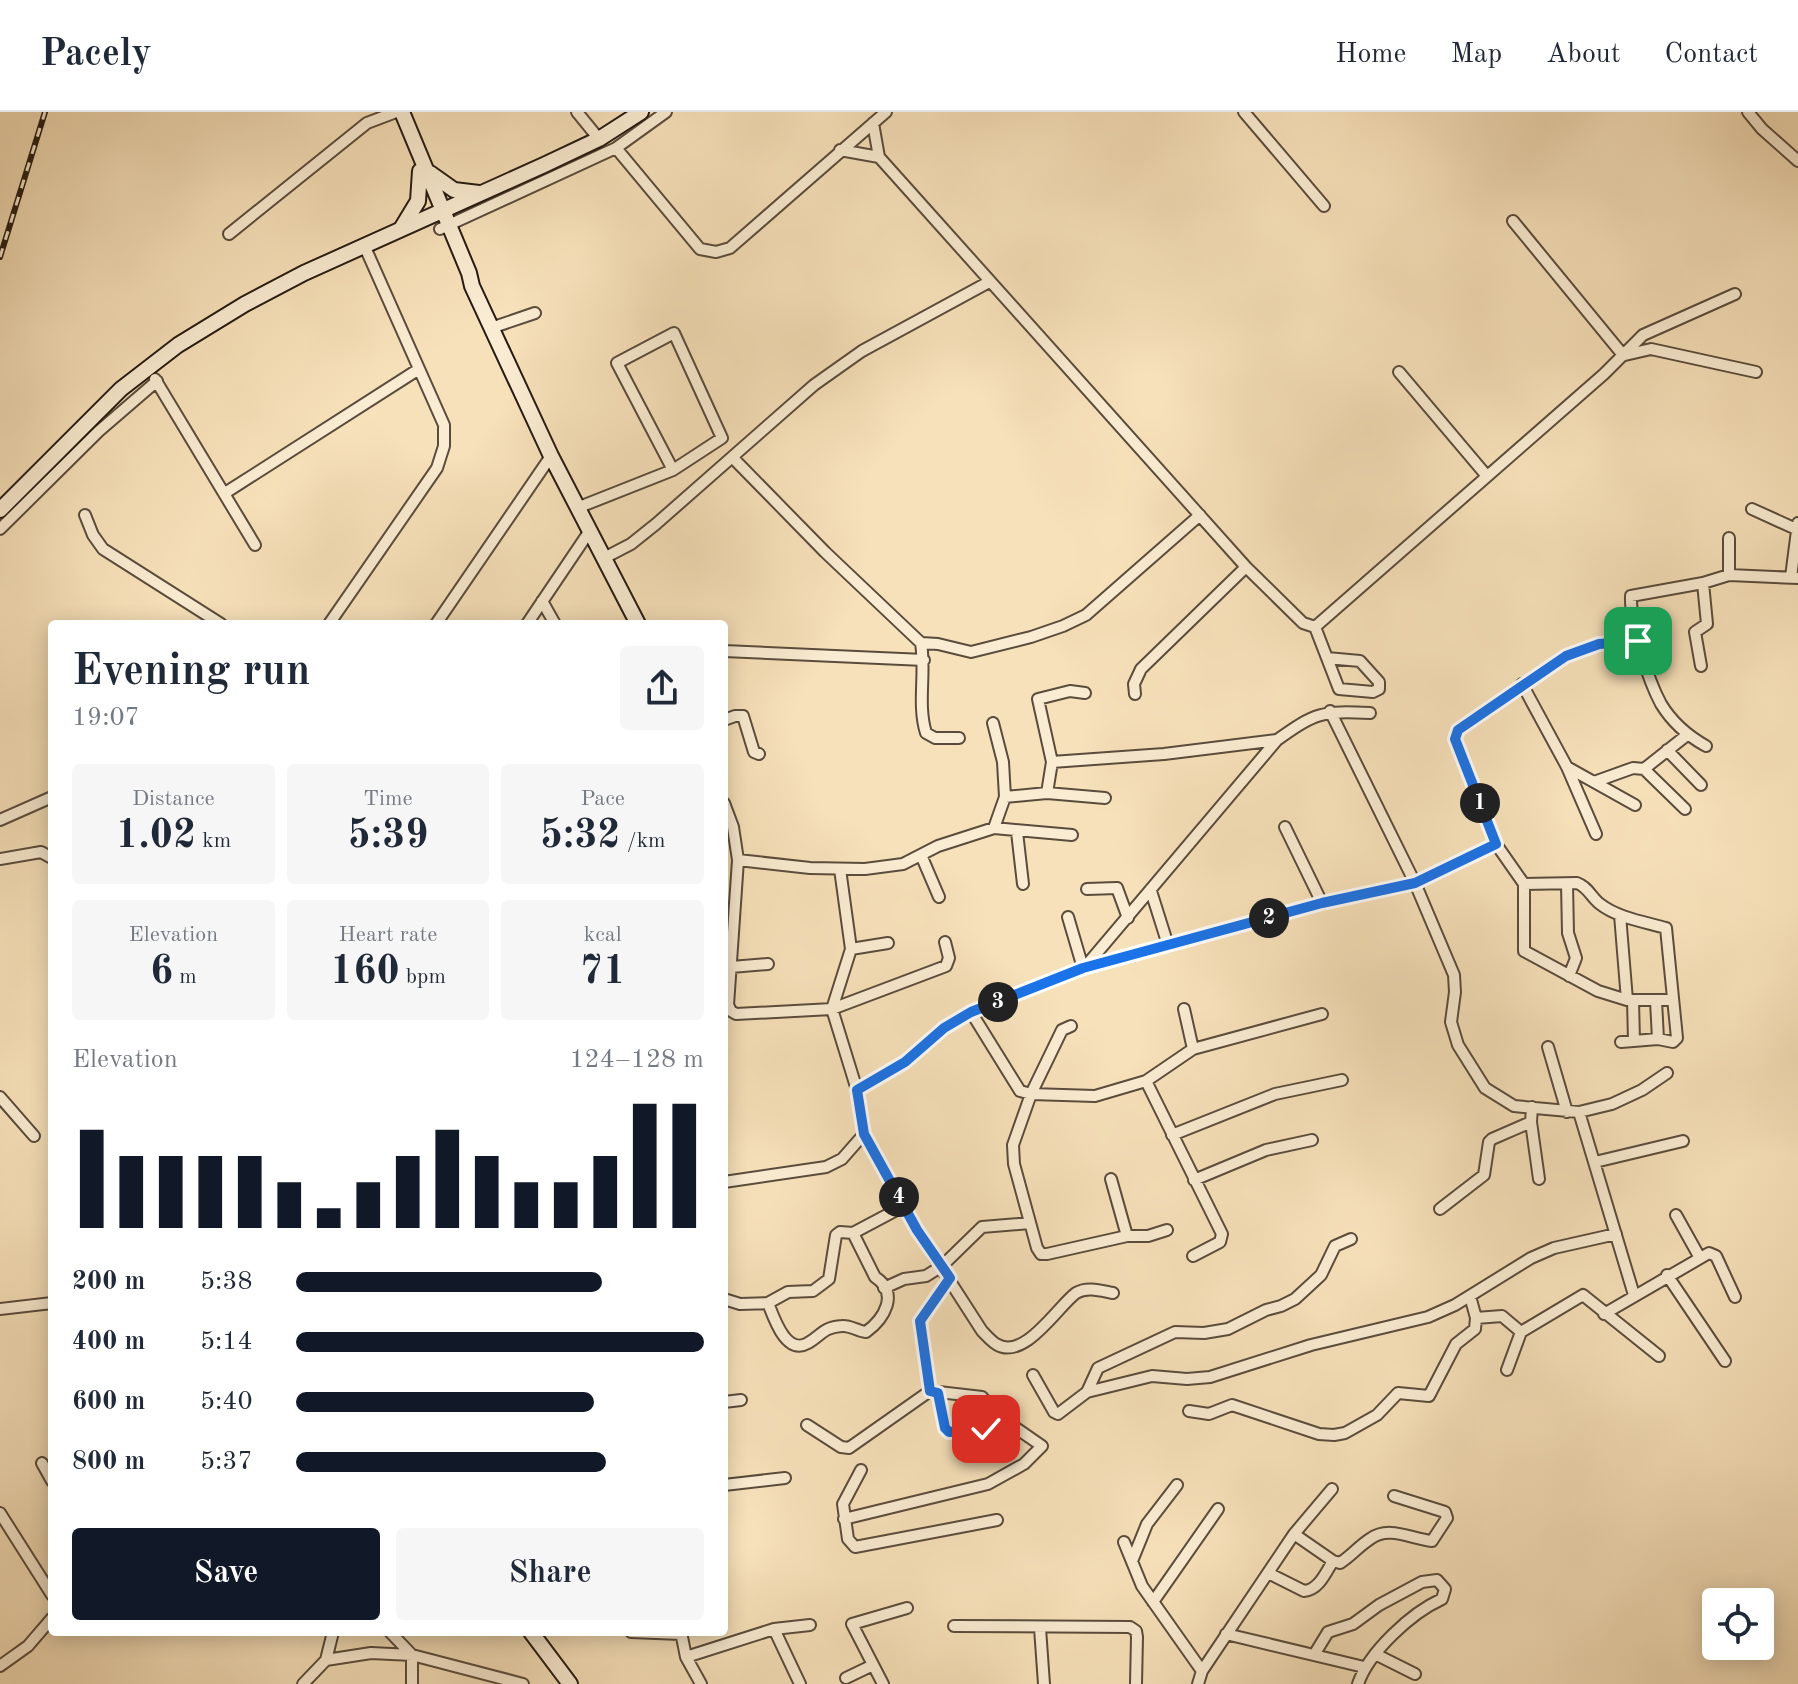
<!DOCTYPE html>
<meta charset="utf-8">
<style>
:root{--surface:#fff;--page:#f6f6f7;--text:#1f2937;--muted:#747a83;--line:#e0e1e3;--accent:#111827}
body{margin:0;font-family:"Old Standard TT",serif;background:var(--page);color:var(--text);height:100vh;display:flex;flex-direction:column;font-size:30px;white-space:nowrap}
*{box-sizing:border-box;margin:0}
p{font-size:26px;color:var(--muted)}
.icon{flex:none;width:44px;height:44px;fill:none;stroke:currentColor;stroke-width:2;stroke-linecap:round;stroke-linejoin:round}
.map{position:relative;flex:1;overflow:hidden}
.side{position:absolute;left:48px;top:508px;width:680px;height:1016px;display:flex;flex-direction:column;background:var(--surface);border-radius:8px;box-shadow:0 4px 20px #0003}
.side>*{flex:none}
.controls{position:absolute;left:1702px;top:1476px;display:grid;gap:16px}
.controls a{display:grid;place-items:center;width:72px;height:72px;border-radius:8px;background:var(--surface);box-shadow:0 4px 20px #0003;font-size:40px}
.pin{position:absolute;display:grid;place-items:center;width:68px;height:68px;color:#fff;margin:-34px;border-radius:16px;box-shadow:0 4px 12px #0006}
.km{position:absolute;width:40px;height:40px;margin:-20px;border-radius:50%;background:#222;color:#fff;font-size:22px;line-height:40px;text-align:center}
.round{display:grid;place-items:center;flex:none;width:84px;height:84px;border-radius:8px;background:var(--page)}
.headline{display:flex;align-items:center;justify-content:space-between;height:136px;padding:0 24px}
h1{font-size:44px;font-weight:700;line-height:60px}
.stats{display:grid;grid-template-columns:repeat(3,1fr);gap:12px;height:136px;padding:8px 24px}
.stats div{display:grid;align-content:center;border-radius:8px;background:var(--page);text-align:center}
.stats b{font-size:40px;font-weight:700}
.stats small{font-size:22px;font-weight:400}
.stats p{font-size:22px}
.chart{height:224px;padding:16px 24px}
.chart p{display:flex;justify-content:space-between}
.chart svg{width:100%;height:144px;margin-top:8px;stroke:var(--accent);stroke-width:6}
.action{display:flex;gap:16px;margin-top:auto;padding:16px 24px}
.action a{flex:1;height:92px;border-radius:8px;background:var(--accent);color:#fff;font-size:32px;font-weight:700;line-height:92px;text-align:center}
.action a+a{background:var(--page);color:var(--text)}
ul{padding:0 24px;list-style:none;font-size:26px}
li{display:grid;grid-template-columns:128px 96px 1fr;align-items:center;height:60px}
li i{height:20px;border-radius:10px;background:var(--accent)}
header{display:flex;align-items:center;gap:48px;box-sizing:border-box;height:112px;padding:0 40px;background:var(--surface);border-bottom:2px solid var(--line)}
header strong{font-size:38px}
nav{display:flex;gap:44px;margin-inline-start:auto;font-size:28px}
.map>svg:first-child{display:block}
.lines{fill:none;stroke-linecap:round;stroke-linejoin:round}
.street-casing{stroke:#5a4c3c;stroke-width:14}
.secondary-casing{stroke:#251b12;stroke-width:18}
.street{stroke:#faecd2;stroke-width:10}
.secondary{stroke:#faecd2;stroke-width:14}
.rail-casing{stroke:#251b12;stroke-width:6}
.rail{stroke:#faecd2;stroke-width:3;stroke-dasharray:9;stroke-linecap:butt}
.route-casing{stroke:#fff;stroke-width:16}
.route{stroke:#1a73e8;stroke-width:10}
</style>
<header>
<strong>Pacely</strong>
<nav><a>Home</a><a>Map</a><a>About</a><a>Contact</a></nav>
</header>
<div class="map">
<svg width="1798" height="1572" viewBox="0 0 1798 1572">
<rect width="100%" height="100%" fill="#f7e1ba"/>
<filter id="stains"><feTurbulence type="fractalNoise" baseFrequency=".0025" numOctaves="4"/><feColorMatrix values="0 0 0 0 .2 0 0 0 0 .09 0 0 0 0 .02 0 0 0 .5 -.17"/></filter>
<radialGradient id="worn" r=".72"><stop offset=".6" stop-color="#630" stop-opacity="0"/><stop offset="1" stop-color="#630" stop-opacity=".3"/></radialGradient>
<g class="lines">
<defs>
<path id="street" d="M 577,0 L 599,27
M 1244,0 L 1324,94
M 1748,0 L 1762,17 L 1798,49
M 873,11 L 879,45 L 1246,455 L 1303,511 L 1315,515 L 1604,262 L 1643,223 L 1735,182
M 616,36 L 700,137 L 716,140 L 730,136 L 886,0
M 840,38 L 879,45
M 1513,109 L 1623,243
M 440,117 L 616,36 L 666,0
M 229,122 L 367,11 L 396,0
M 491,216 L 535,201
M 1625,243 L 1651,237 L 1756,260
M 1399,260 L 1486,363
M 155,267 L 255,433
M 733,346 L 825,440 L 921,531 L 938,532 L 971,540 L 1031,525 L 1063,514 L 1086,503 L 1200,403
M 225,381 L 419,257
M 577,396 L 673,358 L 722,326 L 674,221 L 617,251 L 673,358
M 1752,397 L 1796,417
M 85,403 L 93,423 L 103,437 L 221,512
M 0,417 L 99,319 L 157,269
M 1729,426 L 1729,463
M 604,446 L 631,432 L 656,412 L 814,273 L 862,239 L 989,170
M 1791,465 L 1798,411
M 542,489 L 555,512
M 329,512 L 437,356 L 444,334 L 444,313 L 364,133
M 436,512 L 551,344
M 527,512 L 589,420
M 1315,515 L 1339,577 L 1373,580 L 1379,577 L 1379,570 L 1360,549 L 1327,546
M 921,531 C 926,561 917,592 926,621 L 935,626 L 959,626
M 724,539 L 924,548
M 1701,554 L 1695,520 L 1707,512 L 1703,471
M 1522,572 L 1567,655 L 1596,722
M 1135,582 L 1134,572 L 1141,557 L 1246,455
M 1330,599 L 1415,771 L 1454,863 L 1455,880 L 1451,910 L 1458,933 L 1485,976 L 1514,994 L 1579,1000 L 1612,992 L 1642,978 L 1667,961
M 724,608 L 735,604 L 743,604 L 754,640 L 759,642
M 993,611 L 1003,650 L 1005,685 L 994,716
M 1706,634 C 1688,624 1672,610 1661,592 C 1648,568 1630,511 1631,484 L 1703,471 L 1729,463 L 1798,466
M 1667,638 L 1701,673
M 1052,650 L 1164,642 L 1277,628
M 1567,655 L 1635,693
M 1644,657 L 1685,697
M 1594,670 L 1633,656 L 1644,657 L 1687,623
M 1047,681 L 1052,650 L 1038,587 L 1070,579 L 1085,581
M 1005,685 L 1047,681 L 1105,686
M 724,691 L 733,715 L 738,748 L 728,893 L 731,899 L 736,902 L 832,897 L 946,854 L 949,846 L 945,830
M 0,708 L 52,685
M 1285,715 L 1322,791
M 1017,720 L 1023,772
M 1496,732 L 1455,627 L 1458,618 L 1566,544 L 1599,532 L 1638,529
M 921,743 L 939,785
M 0,747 L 41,740 L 52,746
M 738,748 L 810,756 L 865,757 L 903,752 L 938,734 L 994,716 L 1072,723
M 840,757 L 851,837 L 832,897 L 857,978 L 864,1022 L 917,1118 L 982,1219 C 986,1223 991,1229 996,1232 C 1024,1250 1058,1194 1076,1181 C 1087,1174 1102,1179 1113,1181
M 1524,772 L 1577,771 C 1588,775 1591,785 1600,792 C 1618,806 1645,810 1666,816 L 1677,926 L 1673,930 L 1658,927 L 1621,930
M 1567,772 L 1568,821 L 1576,846 L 1569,864
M 1087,777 L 1117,776 L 1128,806
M 1151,779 L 1168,833
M 1620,803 L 1627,888
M 1068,805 L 1083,856
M 851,837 L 888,831
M 731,855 L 768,852
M 1085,855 L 1277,628 C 1316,600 1322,599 1370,601
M 1633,888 L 1634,929
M 1656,889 L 1658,927
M 1184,897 L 1193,937
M 971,900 L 1020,979 L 1031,982 L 1095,984 L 1146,969 L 1193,937 L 1322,902
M 1071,914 L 1062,918 L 1031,982 L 1013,1033 L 1014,1052 L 1037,1136 L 1041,1142 L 1047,1142 L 1127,1124 L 1148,1124 L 1167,1118
M 1548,935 L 1567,1000
M 1146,969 L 1222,1122 L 1220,1130 L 1193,1144
M 857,978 L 905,950 L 944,916 L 971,900 L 1083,856 L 1322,791 L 1415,771 L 1496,732 L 1524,772 L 1524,839 L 1598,879 L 1627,888 L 1673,888
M 0,985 L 34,1024
M 1532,995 L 1531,1010 L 1539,1067
M 1579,1000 L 1634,1183
M 1172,1023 L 1275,982 L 1342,968
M 1595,1050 L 1683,1029
M 1111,1067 L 1127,1124
M 1194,1068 L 1266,1038 L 1312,1028
M 724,1070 L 826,1055 L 842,1047 L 864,1022
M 1440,1097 L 1484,1063 L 1489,1030 L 1492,1027 L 1531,1010
M 1676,1103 L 1700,1146
M 1667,1163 L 1725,1249
M 884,1176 L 904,1167 L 926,1164 L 942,1154 L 982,1115 L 1030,1111
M 724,1187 L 740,1192 L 768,1191 L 788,1180 L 813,1179 L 829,1167 L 836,1123 L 840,1120 L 853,1121 L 904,1094
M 768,1191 C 774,1206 786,1244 808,1231 C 821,1224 823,1215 842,1214 C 850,1213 857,1219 866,1220 C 884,1207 900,1181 875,1165 L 853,1121
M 0,1197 L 52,1191
M 1604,1202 L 1709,1141 L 1716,1144 L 1735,1185
M 1476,1206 L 1502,1204 L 1521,1220
M 1507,1258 L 1521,1220 L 1583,1183 L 1659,1244
M 1033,1263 L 1054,1300 L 1058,1302 L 1087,1280 L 1152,1264 L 1187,1267 L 1210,1265 L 1311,1233 L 1428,1205 L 1455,1193 L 1531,1146 L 1554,1136 L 1616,1122
M 930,1279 L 920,1209 L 950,1166
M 1087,1280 L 1098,1256 L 1175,1220 L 1204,1221 L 1228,1217 L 1266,1198 L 1281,1194 L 1295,1187 L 1321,1163 L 1335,1134 L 1351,1127
M 938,1281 L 945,1316 L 949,1320 L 986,1317 L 997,1303
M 724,1290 L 741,1288
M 1189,1299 L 1209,1302 L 1232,1293 L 1319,1322 L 1334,1323 L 1345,1321 L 1377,1303 L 1398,1281 L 1429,1284 L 1456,1232 L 1475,1217 L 1476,1206 L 1470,1184
M 807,1313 L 841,1335 L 849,1336 L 930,1279 L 982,1285 L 997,1303 L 1042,1334 L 1024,1352 L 988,1372 L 844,1407
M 42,1351 L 52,1369
M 861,1358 L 843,1392 L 848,1427 L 855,1435 L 997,1408
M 724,1373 L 785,1366
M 0,1401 L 52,1483
M 1294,1422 L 1333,1449 L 1340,1451 C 1351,1444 1359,1434 1370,1427 C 1389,1413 1411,1427 1432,1429 L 1447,1406 L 1445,1400 L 1394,1384
M 1124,1430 L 1142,1474 L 1202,1559
M 1132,1449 L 1147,1412 L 1177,1373
M 1268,1461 L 1304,1479 C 1319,1478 1326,1460 1333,1449
M 1153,1490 L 1218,1397
M 954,1514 L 1130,1515 L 1136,1519 L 1137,1525 L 1136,1572
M 1040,1516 L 1044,1572
M 774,1517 L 800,1572
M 390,1520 L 412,1543 L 412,1572
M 631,1520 L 681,1522
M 681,1520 L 686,1545 L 701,1572
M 1226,1522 L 1364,1555
M 1375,1542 L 1415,1562
M 1314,1543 L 1328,1520 L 1353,1512 L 1379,1493 L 1422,1470 L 1437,1468 L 1445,1477 L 1442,1487 C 1411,1501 1369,1540 1358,1572
M 686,1545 L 774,1517 L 810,1513
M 326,1548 L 333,1520
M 0,1554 L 28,1534 L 52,1506
M 846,1566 L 871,1554
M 303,1572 L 326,1548 L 371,1541 L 412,1543 L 523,1572
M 883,1572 L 852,1512 L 907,1496
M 1198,1572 L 1202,1559 L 1294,1422 L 1332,1377"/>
<path id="secondary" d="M 402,0 L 469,161 L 472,174 L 551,344 L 638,512
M 430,61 L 454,78 L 479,81
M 401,117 L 418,89 L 420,59
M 0,398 L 121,277 L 178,233 L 245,192 L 304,161 L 544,53 L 599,27 L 641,0
M 531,1520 L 570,1572"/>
</defs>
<use href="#street" class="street-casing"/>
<use href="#secondary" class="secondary-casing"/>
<use href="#street" class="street"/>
<use href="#secondary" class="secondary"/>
<defs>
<path id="rail" d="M 0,145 L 45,0"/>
</defs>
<use href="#rail" class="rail-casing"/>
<use href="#rail" class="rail"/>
</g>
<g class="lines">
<defs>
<path id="route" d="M 986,1317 L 949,1320 L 945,1316 L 938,1281 L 930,1279 L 920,1209 L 950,1166 L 917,1118 L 864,1022 L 857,978 L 905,950 L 944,916 L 971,900 L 1083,856 L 1322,791 L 1415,771 L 1496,732 L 1455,627 L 1458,618 L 1566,544 L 1599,532 L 1638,529"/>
</defs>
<use href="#route" class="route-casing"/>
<use href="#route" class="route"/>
</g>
<rect width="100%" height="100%" filter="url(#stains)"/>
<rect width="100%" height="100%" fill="url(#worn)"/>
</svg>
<div class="controls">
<a><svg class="icon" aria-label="locate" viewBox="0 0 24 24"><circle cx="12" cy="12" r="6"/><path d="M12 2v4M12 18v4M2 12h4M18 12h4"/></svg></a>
</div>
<div class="pin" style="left:1638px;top:529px;background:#1e9e55"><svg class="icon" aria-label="arrive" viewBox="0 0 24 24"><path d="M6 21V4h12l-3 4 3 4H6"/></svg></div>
<div class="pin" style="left:986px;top:1317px;background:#d93025"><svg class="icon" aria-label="check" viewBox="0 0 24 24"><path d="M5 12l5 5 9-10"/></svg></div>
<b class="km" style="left:1480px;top:691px">1</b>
<b class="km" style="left:1269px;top:806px">2</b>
<b class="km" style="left:998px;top:890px">3</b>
<b class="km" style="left:899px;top:1085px">4</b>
<section class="side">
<div class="headline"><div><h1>Evening run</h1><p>19:07</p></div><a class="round"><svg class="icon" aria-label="share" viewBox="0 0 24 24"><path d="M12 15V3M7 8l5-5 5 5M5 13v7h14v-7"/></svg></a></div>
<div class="stats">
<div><p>Distance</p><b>1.02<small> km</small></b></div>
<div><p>Time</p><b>5:39</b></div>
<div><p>Pace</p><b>5:32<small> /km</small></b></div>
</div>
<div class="stats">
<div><p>Elevation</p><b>6<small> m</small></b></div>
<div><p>Heart rate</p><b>160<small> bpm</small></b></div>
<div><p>kcal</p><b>71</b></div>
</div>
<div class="chart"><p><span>Elevation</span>124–128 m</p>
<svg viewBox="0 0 160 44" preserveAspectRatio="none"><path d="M5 44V14M15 44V22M25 44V22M35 44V22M45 44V22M55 44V30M65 44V38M75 44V30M85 44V22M95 44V14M105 44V22M115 44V30M125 44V30M135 44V22M145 44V6M155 44V6"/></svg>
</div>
<ul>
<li><b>200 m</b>5:38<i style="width:75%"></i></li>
<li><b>400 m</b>5:14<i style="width:100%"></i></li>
<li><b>600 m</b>5:40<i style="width:73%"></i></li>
<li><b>800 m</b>5:37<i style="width:76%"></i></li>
</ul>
<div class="action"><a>Save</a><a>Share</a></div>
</section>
</div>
